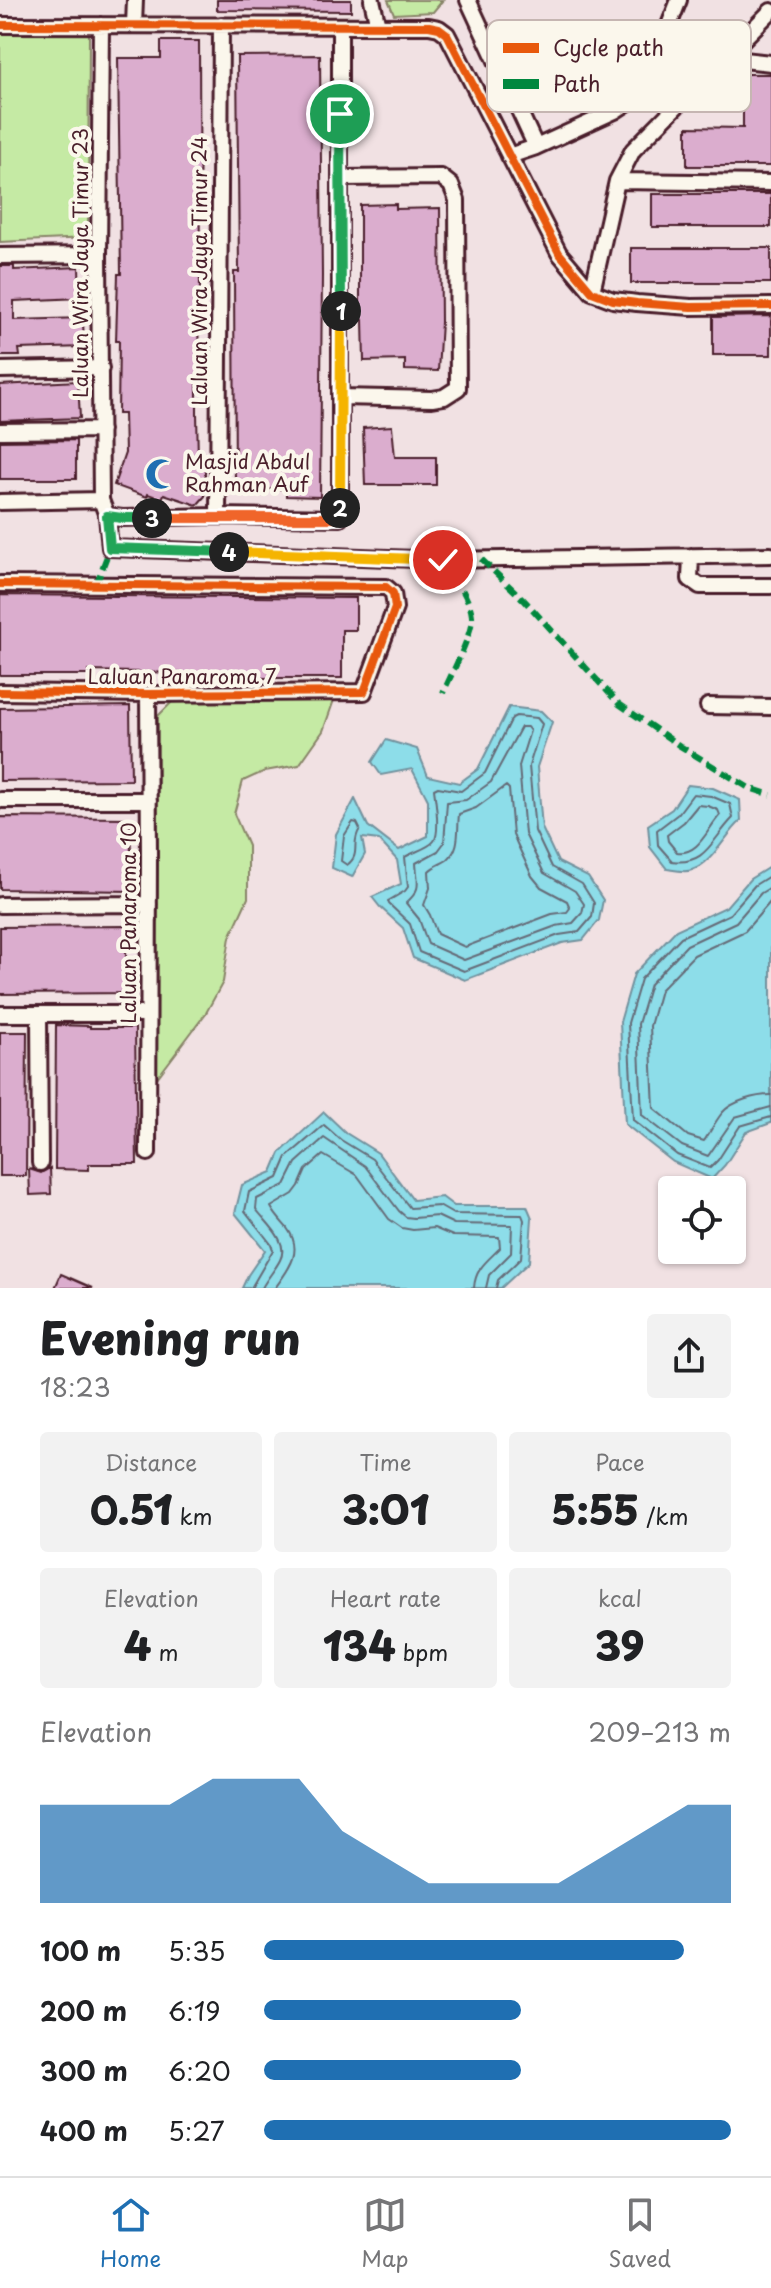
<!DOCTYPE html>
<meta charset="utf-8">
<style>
:root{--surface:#fff;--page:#f2f2f2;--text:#202124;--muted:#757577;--line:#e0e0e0;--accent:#1f6fb2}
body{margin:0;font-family:"Playpen Sans",sans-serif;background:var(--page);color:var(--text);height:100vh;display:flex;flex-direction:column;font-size:30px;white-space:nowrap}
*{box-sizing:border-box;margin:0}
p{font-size:26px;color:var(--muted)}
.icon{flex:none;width:44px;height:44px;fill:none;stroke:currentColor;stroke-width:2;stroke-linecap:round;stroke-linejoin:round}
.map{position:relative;height:1288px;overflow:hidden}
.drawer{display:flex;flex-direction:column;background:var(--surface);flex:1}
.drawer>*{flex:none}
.buttons{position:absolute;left:658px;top:1176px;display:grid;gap:16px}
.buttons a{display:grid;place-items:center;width:88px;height:88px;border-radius:8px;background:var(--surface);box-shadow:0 2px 6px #0004;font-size:40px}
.pin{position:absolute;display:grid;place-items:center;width:68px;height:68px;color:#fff;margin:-34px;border:4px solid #fff;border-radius:50%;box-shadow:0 2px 8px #0007}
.km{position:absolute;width:40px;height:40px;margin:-20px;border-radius:50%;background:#222;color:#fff;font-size:22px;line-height:40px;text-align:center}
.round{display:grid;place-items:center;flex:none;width:84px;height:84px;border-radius:8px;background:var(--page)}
.overview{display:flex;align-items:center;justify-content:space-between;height:136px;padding:0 40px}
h1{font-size:44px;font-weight:800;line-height:60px}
.figures{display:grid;grid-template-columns:repeat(3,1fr);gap:12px;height:136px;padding:8px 40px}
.figures div{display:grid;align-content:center;border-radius:8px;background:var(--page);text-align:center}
.figures b{font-size:40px;font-weight:800}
.figures small{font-size:22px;font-weight:400}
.figures p{font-size:22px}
.chart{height:224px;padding:16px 40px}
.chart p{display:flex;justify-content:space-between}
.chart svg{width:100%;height:144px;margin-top:8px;fill:var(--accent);opacity:.7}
ul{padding:0 40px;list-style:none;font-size:26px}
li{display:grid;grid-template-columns:128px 96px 1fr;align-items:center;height:60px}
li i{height:20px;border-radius:10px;background:var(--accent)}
.menu{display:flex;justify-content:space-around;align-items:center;height:112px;border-top:2px solid var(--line);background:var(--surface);font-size:22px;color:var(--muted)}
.menu a{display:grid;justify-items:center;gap:4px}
.menu .selected{color:var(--accent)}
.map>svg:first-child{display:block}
.green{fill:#c5eaa4;stroke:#888468;stroke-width:2}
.water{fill:#8ddde9;stroke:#72919d;stroke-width:2}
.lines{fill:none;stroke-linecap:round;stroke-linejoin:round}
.shore{stroke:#656b77;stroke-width:2}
.building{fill:#dbadce;stroke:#4a1f2b;stroke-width:2}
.minor-casing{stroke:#4a1f2b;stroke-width:20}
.minor{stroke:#fbf7ec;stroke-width:14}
.quiet{stroke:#00873e;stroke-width:6;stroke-dasharray:12 6;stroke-linecap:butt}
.cycleway-casing{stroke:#fbf7ec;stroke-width:13}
.cycleway{stroke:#e8590c;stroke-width:8}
.split-1-casing{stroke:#fff;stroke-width:16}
.split-2-casing{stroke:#fff;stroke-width:16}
.split-3-casing{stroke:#fff;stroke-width:16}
.split-4-casing{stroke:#fff;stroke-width:16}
.split-5-casing{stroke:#fff;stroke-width:16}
.split-1{stroke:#22a559;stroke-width:10}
.split-2{stroke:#f5b400;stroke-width:10}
.split-3{stroke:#f0652b;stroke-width:10}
.split-4{stroke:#22a559;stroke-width:10}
.split-5{stroke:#f5b400;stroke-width:10}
.labels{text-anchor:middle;stroke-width:8;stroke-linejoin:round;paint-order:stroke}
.street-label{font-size:20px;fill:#4a1f2b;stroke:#fbf7ec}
.poi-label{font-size:20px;fill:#4a1f2b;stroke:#fbf7ec;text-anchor:start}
.key{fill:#fbf7ec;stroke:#c6b6b2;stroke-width:2}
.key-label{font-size:22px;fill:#4a1f2b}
</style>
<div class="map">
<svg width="771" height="1288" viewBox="0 0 771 1288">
<rect width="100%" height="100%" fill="#f1e1e3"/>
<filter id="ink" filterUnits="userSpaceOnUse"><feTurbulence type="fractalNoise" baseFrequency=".0125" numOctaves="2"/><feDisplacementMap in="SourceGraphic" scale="16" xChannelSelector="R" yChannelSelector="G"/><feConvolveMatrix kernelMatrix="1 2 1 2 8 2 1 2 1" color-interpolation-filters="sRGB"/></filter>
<g filter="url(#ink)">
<path class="green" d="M 388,0 L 443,0 L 433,12 L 394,14 Z
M 0,32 L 89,33 L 88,238 L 0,242 Z
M 334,700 L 323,731 L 299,765 L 265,771 L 243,781 L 234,814 L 248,846 L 248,898 L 230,937 L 223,982 L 206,1013 L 157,1078 L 158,716 L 172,702 Z"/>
<path class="water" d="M 509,707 L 541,711 L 552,722 L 537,767 L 542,828 L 558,862 L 588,877 L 603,900 L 599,920 L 583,940 L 562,943 L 465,980 L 413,958 L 403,928 L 380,907 L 372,897 L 401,884 L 397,860 L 379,840 L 362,838 L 365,854 L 352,877 L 332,868 L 336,834 L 355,799 L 368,826 L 399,850 L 428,836 L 428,800 L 412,769 L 381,775 L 372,762 L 386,740 L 417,749 L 428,776 L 459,783 L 478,769 Z
M 688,785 L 713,788 L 740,800 L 741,821 C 724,836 714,862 692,870 C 685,873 674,870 667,869 L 650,847 L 648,825 L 672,809 Z
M 771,866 L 771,1123 L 746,1132 L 725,1165 L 712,1179 L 673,1162 L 625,1124 L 620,1022 L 634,974 L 676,930 L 726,907 L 750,879 Z
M 324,1112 L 346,1133 L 378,1153 L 413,1200 L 442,1197 L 454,1206 L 527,1206 L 532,1218 L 529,1262 L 501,1288 L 242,1288 L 248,1275 L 265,1250 L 235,1213 L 242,1185 L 272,1172 L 280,1153 Z"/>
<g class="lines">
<path class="shore" d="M 516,716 L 537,718 L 542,724 L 529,766 L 535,831 L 552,867 L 582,884 L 594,903 L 592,917 L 579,932 L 559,935 L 464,971 L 419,952 L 410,924 L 389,904 L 388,901 L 405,891 L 408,887 L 405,857 C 413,852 429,848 434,841 C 441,832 435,798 434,789 L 438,787 L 461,791 L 485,773 L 512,718 Z
M 521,727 L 527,727 L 530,731 L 519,766 L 525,834 L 544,873 L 575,891 L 584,904 L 582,913 L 573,923 L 556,926 L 464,960 L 428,944 L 419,919 L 406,903 C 423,888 417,883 416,863 L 438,851 L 444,843 L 447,802 L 466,800 L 491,782 Z
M 506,786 L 509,789 L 513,835 L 532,876 L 541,887 L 567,901 L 570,908 L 567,912 L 552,914 L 465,947 L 437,934 L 430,915 L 424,905 L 430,888 L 429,871 C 434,866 441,864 447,860 C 461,848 457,831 459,814 L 476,808 Z
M 693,794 L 711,796 L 730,804 L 733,818 C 712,839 706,866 672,861 L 658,845 L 657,830 L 678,814 Z
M 698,805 L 708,806 L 718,810 L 720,815 C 707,829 699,855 677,852 L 668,841 L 667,835 L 684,822 Z
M 353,822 L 357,823 L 360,829 C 350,843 362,854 347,865 L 341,861 L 344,836 Z
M 771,875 L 755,885 L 730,914 L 681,937 L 641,979 L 628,1023 L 633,1120 L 677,1155 L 710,1168 L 718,1160 L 740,1126 L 771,1117
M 771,887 L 761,893 L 736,922 L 687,945 L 650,984 L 638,1024 L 642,1115 L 682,1146 L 708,1156 L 735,1117 L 771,1107
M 771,901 L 745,931 L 694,955 L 660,990 L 650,1026 L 654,1108 L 688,1136 L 704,1141 C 710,1132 715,1122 722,1113 C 732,1101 756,1095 771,1095
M 251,1288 L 273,1250 L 271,1244 L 245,1211 L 249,1192 L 278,1178 L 287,1157 L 324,1125 L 341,1140 L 372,1159 L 410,1208 L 439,1206 L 453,1214 L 522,1215 L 524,1220 L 521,1258 L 498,1280 L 496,1288
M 262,1288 C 267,1278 275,1270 280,1260 C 290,1241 266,1223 256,1209 L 257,1199 L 285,1185 L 296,1163 L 324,1138 L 365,1166 L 399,1211 L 406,1217 L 414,1218 L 437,1216 L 454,1224 L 512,1225 L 511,1253 L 489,1275 L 486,1288
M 275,1288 C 289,1269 304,1251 287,1228 C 281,1221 275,1215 271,1207 L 293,1194 L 299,1186 L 306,1170 L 323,1155 L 357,1175 L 389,1219 L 402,1228 L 413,1230 L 434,1228 L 453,1236 L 499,1237 L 500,1248 C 487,1261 475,1269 474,1288"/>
</g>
<path class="building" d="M 217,0 L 351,0 L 351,11 L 217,10 Z
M 161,41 L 199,41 L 200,303 L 198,303 L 199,375 L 197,375 L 197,413 L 198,459 L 205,462 L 205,496 L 197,505 L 164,494 L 162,499 L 148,494 L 147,497 L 114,485 L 125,453 L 124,414 L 118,414 L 119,341 L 116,341 L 118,274 L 121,274 L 118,58 L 161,58 Z
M 320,55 L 322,275 L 320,497 L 286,496 L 286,489 L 235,489 L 234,272 L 239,272 L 237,56 Z
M 743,74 L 771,74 L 771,166 L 687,166 L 687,127 L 743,128 Z
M 652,194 L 771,194 L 771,227 L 652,227 Z
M 396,204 L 396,209 L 440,208 L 441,322 L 438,371 L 405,370 L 405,360 L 364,361 L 363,320 L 360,320 L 360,205 Z
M 631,248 L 771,248 L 771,283 L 631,283 Z
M 0,266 L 14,266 L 14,270 L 79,267 L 80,298 L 14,301 L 14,320 L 83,318 L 84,347 L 19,349 L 20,356 L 0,356 Z
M 771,316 L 771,355 L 713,355 L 713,317 Z
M 78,381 L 80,418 L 0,421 L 0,385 Z
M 392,426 L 395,457 L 436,457 L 436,485 L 365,485 L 363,428 Z
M 76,440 L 76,479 L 0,479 L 0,441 Z
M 0,595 L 356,598 L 356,630 L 342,630 L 342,678 L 235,678 L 235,674 L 89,671 L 89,675 L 0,675 Z
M 130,706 L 131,780 L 0,781 L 0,708 Z
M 0,817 L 130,818 L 132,891 L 0,889 Z
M 126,926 L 126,966 L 133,966 L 134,993 L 0,994 L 0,927 Z
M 56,1025 L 90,1026 L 90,1028 L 135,1028 L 137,1164 L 89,1164 L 89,1170 L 55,1169 Z
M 0,1032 L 27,1032 L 26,1176 L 0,1176 Z
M 50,1168 L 51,1194 L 30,1195 L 29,1169 L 41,1173 Z
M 61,1274 L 93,1288 L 55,1288 Z"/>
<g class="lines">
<defs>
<path id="minor" d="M 372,0 L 378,26
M 468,0 L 536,147
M 0,25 L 429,26 L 439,28 L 447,34 L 559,253 L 592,292 L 613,300 L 637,303 L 691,307 L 771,306
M 134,25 L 135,0
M 725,58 L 771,63
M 642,94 L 679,0
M 509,156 L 536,147 L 615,111 L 685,65 L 702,62 L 722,62
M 340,178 L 441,177 L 451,185 L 457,200 L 458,388 L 444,397 L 432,399 L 341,397
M 617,181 L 771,183
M 0,256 L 99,255
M 592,292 L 617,181 L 633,150 L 771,11
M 0,370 L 101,368
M 0,431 L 101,430
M 101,500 L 99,255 L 101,25
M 0,502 L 101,500 L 107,516 L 122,518 L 218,516 L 340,518 L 340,26
M 107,516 L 110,548 L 443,560 L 771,555
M 218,516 L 221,25
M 691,556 L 690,579 L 700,586 L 771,586
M 0,584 L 386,587 L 393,593 L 395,608 L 364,692 L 148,694 L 0,692
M 148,694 L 149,855 L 148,1153
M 708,706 L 771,707
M 0,800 L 149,800
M 0,905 L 149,904
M 0,1014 L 148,1014
M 39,1015 L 40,1163"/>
</defs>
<use href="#minor" class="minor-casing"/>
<use href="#minor" class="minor"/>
<path class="quiet" d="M 481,559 L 524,600 L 619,704 L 680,746 L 749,788 L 771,795
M 443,560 C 452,573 471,600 472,616 C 474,631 450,677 443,693
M 96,585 L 110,548"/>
<defs>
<path id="cycleway" d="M 0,25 L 429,26 L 439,28 L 447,34 L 559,253 L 592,292 L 613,300 L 637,303 L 691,307 L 771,306
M 0,584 L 386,587 L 393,593 L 395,608 L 364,692 L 148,694 L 0,692"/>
</defs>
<use href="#cycleway" class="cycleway-casing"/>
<use href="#cycleway" class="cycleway"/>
</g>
</g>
<g class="lines" filter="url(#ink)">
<defs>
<path id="split-1" d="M 340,114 L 341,311"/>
<path id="split-2" d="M 340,508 L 341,311"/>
<path id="split-3" d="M 152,518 L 340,518 L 340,508"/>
<path id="split-4" d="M 152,518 L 122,518 L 107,516 L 110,548 L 229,552"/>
<path id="split-5" d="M 229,552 L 443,560"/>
</defs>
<use href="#split-1" class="split-1-casing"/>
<use href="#split-2" class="split-2-casing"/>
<use href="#split-3" class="split-3-casing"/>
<use href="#split-4" class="split-4-casing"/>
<use href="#split-5" class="split-5-casing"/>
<use href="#split-1" class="split-1"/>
<use href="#split-2" class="split-2"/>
<use href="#split-3" class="split-3"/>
<use href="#split-4" class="split-4"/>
<use href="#split-5" class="split-5"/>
</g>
<defs>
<symbol id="mosque-bare" viewBox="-9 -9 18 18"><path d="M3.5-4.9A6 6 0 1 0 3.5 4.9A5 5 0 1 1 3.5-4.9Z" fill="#1f6fb2" stroke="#fbf7ec" stroke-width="2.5" paint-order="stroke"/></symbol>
</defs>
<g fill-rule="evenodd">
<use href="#mosque-bare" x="139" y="452" width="44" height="44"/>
</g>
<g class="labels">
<g class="street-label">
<text transform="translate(81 263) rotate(-90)" y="7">Laluan Wira Jaya Timur 23</text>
<text transform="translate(200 271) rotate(-90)" y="7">Laluan Wira Jaya Timur 24</text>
<text x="182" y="684">Laluan Panaroma 7</text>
<text transform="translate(129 923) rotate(-90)" y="7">Laluan Panaroma 10</text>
</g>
<g class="poi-label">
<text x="185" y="469">Masjid Abdul<tspan x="185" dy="23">Rahman Auf</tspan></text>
</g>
</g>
<rect x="487" y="20" width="264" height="92" rx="12" class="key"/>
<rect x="503" y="43" width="36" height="10" fill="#e8590c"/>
<rect x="503" y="79" width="36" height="10" fill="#00873e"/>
<g class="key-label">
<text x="553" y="56">Cycle path</text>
<text x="553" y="92">Path</text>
</g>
</svg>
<div class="buttons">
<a><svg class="icon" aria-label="locate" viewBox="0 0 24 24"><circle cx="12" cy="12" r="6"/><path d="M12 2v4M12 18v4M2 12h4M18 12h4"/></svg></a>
</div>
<div class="pin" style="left:340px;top:114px;background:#1e9e55"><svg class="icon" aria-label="arrive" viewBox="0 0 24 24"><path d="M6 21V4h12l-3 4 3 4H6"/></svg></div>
<div class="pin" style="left:443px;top:560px;background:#d93025"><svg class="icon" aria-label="check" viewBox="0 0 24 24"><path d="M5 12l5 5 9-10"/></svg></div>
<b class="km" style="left:341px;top:311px">1</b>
<b class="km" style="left:340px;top:508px">2</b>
<b class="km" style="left:152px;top:518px">3</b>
<b class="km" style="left:229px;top:552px">4</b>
</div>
<section class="drawer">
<div class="overview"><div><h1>Evening run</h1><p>18:23</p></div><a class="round"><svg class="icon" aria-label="share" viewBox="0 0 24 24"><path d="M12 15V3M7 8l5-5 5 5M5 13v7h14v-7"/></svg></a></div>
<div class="figures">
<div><p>Distance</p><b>0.51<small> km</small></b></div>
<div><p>Time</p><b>3:01</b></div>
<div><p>Pace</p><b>5:55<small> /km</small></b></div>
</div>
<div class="figures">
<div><p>Elevation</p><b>4<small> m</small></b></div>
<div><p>Heart rate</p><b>134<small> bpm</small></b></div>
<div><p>kcal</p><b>39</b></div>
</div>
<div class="chart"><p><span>Elevation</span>209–213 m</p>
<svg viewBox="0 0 160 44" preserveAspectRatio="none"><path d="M0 44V14L10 14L20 14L30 14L40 6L50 6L60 6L70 22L80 30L90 38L100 38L110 38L120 38L130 30L140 22L150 14L160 14V44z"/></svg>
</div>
<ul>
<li><b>100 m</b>5:35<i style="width:90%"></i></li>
<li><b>200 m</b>6:19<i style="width:55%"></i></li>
<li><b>300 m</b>6:20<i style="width:55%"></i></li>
<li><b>400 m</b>5:27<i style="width:100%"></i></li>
</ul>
</section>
<nav class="menu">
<a class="selected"><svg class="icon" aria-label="home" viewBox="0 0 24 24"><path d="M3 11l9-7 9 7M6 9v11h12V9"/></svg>Home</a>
<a><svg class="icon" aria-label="map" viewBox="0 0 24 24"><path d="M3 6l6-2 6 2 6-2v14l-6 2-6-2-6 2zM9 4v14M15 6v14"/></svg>Map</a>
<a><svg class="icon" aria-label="saved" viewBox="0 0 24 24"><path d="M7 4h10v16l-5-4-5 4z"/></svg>Saved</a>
</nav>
